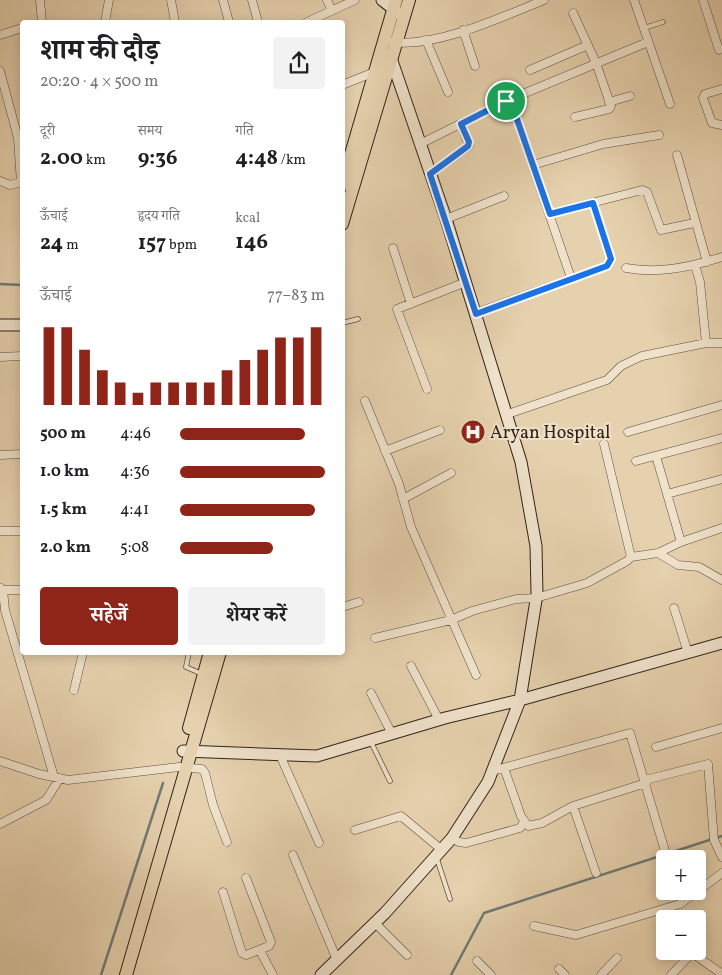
<!DOCTYPE html>
<html lang="hi">
<meta charset="utf-8">
<style>
:root{--surface:#fff;--page:#f2f2f2;--text:#202124;--muted:#757577;--accent:#8f2418}
body{margin:0;font-family:Vollkorn,"Noto Serif Devanagari",serif;background:var(--page);color:var(--text);height:100vh;display:flex;flex-direction:column;font-size:19px;white-space:nowrap}
*{box-sizing:border-box;margin:0}
p{font-size:16px;color:var(--muted)}
.icon{flex:none;width:28px;height:28px;fill:none;stroke:currentColor;stroke-width:2;stroke-linecap:round;stroke-linejoin:round}
.map{position:relative;flex:1;overflow:hidden}
.details{position:absolute;left:20px;top:20px;width:325px;height:635px;display:flex;flex-direction:column;background:var(--surface);border-radius:5px;box-shadow:0 2px 12px #0003}
.details>*{flex:none}
.buttons{position:absolute;left:656px;top:850px;display:grid;gap:10px}
.buttons a{display:grid;place-items:center;width:50px;height:50px;border-radius:5px;background:var(--surface);box-shadow:0 2px 12px #0003;font-size:25px}
.pin{position:absolute;display:grid;place-items:center;width:42px;height:42px;color:#fff;margin:-21px;border:2px solid #fff;border-radius:50%;box-shadow:0 1px 5px #0007}
.round{display:grid;place-items:center;flex:none;width:52px;height:52px;border-radius:5px;background:var(--page)}
.summary{display:flex;align-items:center;justify-content:space-between;height:85px;padding:0 20px}
h1{font-size:28px;font-weight:700;line-height:38px}
.figures{display:grid;grid-template-columns:repeat(3,1fr);gap:8px;height:85px;padding:5px 20px}
.figures div{display:grid;align-content:center}
.figures b{font-size:21px;font-weight:700}
.figures small{font-size:14px;font-weight:400}
.figures p{font-size:14px}
.chart{height:140px;padding:10px 20px}
.chart p{display:flex;justify-content:space-between}
.chart svg{width:100%;height:90px;margin-top:5px;stroke:var(--accent);stroke-width:6}
.primary-button{display:flex;gap:10px;margin-top:auto;padding:10px 20px}
.primary-button a{flex:1;height:58px;border-radius:5px;background:var(--accent);color:#fff;font-size:20px;font-weight:700;line-height:58px;text-align:center}
.primary-button a+a{background:var(--page);color:var(--text)}
ul{padding:0 20px;list-style:none;font-size:16px}
li{display:grid;grid-template-columns:80px 60px 1fr;align-items:center;height:38px}
li i{height:12px;border-radius:6px;background:var(--accent)}
.map>svg:first-child{display:block}
.lines{fill:none;stroke-linecap:round;stroke-linejoin:round}
.stream{stroke:#6f7b76;stroke-width:2.5}
.lane-casing{stroke:#5e4e3e;stroke-width:5.5}
.street-casing{stroke:#5e4e3e;stroke-width:9}
.secondary-casing{stroke:#302318;stroke-width:13}
.primary-casing{stroke:#302318;stroke-width:14}
.lane{stroke:#efe1ca;stroke-width:4}
.street{stroke:#efe1ca;stroke-width:8}
.secondary{stroke:#efe1ca;stroke-width:11}
.primary{stroke:#e6d1ae;stroke-width:12}
.route-casing{stroke:#fff;stroke-width:10}
.route{stroke:#1a73e8;stroke-width:6}
.labels{text-anchor:middle;stroke-width:4;stroke-linejoin:round;paint-order:stroke}
.poi-label{font-size:18px;fill:#302318;stroke:#efe1ca;text-anchor:start}
</style>
<div class="map">
<svg width="722" height="975" viewBox="0 0 722 975">
<rect width="100%" height="100%" fill="#e6d1ae"/>
<filter id="stains"><feTurbulence type="fractalNoise" baseFrequency=".004" numOctaves="4"/><feColorMatrix values="0 0 0 0 .2 0 0 0 0 .09 0 0 0 0 .02 0 0 0 .5 -.17"/></filter>
<radialGradient id="worn" r=".72"><stop offset=".6" stop-color="#630" stop-opacity="0"/><stop offset="1" stop-color="#630" stop-opacity=".3"/></radialGradient>
<g class="lines">
<path class="stream" d="M 0,284 L 22,285
M 101,975 L 163,783
M 451,975 L 484,913 L 722,836"/>
<defs>
<path id="lane" d="M 644,28 L 663,22
M 342,323 L 358,319
M 189,652 L 186,667 L 202,674
M 371,742 L 390,781
M 437,859 L 450,899"/>
<path id="street" d="M 40,0 L 42,22
M 171,0 L 175,22
M 223,0 L 229,22
M 252,0 L 258,22
M 327,0 L 332,11
M 634,0 L 670,104
M 703,0 L 719,50
M 573,13 L 596,63 L 611,106 L 609,109 L 575,117
M 105,22 L 109,0
M 307,22 L 355,0
M 463,30 L 475,66
M 0,35 L 22,28
M 426,40 L 448,92
M 393,42 C 436,48 504,16 544,0
M 530,70 L 588,45
M 0,71 L 18,138 L 21,183
M 342,85 L 377,71
M 722,89 L 705,94 L 703,98 L 712,123 L 722,125
M 506,101 L 648,42
M 609,102 L 630,96
M 420,144 L 506,101 L 512,105 L 571,278
M 677,155 L 707,262
M 533,165 L 603,144 L 659,135
M 430,174 L 469,146 L 461,124
M 0,181 L 10,185 L 22,182
M 549,214 L 642,190 L 647,192 L 661,230 L 694,223
M 446,219 L 504,196
M 393,248 L 411,304
M 695,265 L 700,282 L 706,343
M 626,268 C 659,274 690,267 722,257
M 476,313 L 607,266 L 611,259 L 593,203
M 0,357 L 22,356
M 427,389 L 397,309 L 466,282
M 365,401 L 399,484 L 411,527 L 476,675
M 508,414 L 607,380 L 621,366 L 642,356 L 706,343 L 722,343
M 628,432 L 722,405
M 385,451 L 440,430
M 0,455 L 22,454
M 656,456 L 681,542
M 636,461 L 722,438
M 667,494 L 722,479
M 403,499 L 451,473
M 0,531 L 22,531
M 658,553 L 678,565 L 699,567 L 722,580
M 631,557 L 658,553 L 681,542 L 722,528
M 1,588 L 3,590 L 22,590
M 3,590 L 5,610 L 54,777
M 342,607 L 359,602
M 674,608 L 688,653
M 375,638 L 451,620 L 472,611 L 516,599 L 536,598 L 587,583 L 627,561 L 631,557 L 604,444
M 411,666 L 439,720
M 74,690 L 83,652
M 371,693 L 392,734
M 656,747 L 722,728
M 280,755 L 319,843
M 0,761 L 39,774 L 68,780 L 179,767 L 202,769 L 205,773 L 213,805 L 227,842
M 504,768 L 521,816 L 528,826 L 542,823 L 573,806 L 646,783
M 492,771 L 630,733 L 665,851
M 645,780 L 708,764 L 714,840 L 722,857
M 573,806 L 596,873
M 0,824 L 46,800 L 60,778
M 355,830 L 401,816 L 442,850
M 452,838 L 459,842 L 466,843 L 520,828 L 524,822
M 293,855 L 337,960
M 698,891 L 722,873
M 223,892 L 242,953 L 246,955 L 269,946 L 271,942 L 246,878
M 375,923 L 407,955
M 534,926 L 576,935 L 680,904 L 697,891
M 260,951 L 273,975
M 477,961 L 491,975
M 559,969 L 565,975
M 601,975 L 617,958
M 671,975 L 692,953 L 722,974"/>
<path id="secondary" d="M 382,0 L 400,14
M 0,325 L 22,325
M 183,751 L 317,756 L 445,718 L 520,700 L 722,643
M 321,975 L 385,913 L 452,838 L 488,782 L 520,700 L 537,594 L 536,546 L 521,462 L 446,219 L 390,55"/>
<path id="primary" d="M 342,185 L 396,0
M 342,224 L 409,0
M 189,728 L 210,652
M 126,975 L 220,652"/>
</defs>
<use href="#lane" class="lane-casing"/>
<use href="#street" class="street-casing"/>
<use href="#secondary" class="secondary-casing"/>
<use href="#primary" class="primary-casing"/>
<use href="#lane" class="lane"/>
<use href="#street" class="street"/>
<use href="#secondary" class="secondary"/>
<use href="#primary" class="primary"/>
</g>
<g class="lines">
<defs>
<path id="route" d="M 506,101 L 512,105 L 550,214 L 593,203 L 611,259 L 607,266 L 476,314 L 430,174 L 468,146 L 469,142 L 461,124 Z"/>
</defs>
<use href="#route" class="route-casing"/>
<use href="#route" class="route"/>
</g>
<defs>
<symbol id="hospital-disc" viewBox="-11 -11 22 22"><circle r="9.5" fill="#8f2418" stroke="#efe1ca"/><path d="M-5-5h3v3.5h4V-5h3V5h-3V1.5h-4V5h-3Z" fill="#fff"/></symbol>
</defs>
<g fill-rule="evenodd">
<use href="#hospital-disc" x="459" y="418" width="28" height="28"/>
</g>
<g class="labels">
<g class="poi-label">
<text x="490" y="438">Aryan Hospital</text>
</g>
</g>
<rect width="100%" height="100%" filter="url(#stains)"/>
<rect width="100%" height="100%" fill="url(#worn)"/>
</svg>
<div class="buttons">
<a>+</a>
<a>−</a>
</div>
<div class="pin" style="left:506px;top:101px;background:#1e9e55"><svg class="icon" aria-label="arrive" viewBox="0 0 24 24"><path d="M6 21V4h12l-3 4 3 4H6"/></svg></div>
<section class="details">
<div class="summary"><div><h1>शाम की दौड़</h1><p>20:20 · 4 × 500 m</p></div><a class="round"><svg class="icon" aria-label="share" viewBox="0 0 24 24"><path d="M12 15V3M7 8l5-5 5 5M5 13v7h14v-7"/></svg></a></div>
<div class="figures">
<div><p>दूरी</p><b>2.00<small> km</small></b></div>
<div><p>समय</p><b>9:36</b></div>
<div><p>गति</p><b>4:48<small> /km</small></b></div>
</div>
<div class="figures">
<div><p>ऊँचाई</p><b>24<small> m</small></b></div>
<div><p>हृदय गति</p><b>157<small> bpm</small></b></div>
<div><p>kcal</p><b>146</b></div>
</div>
<div class="chart"><p><span>ऊँचाई</span>77–83 m</p>
<svg viewBox="0 0 160 44" preserveAspectRatio="none"><path d="M5 44V6M15 44V6M25 44V17M35 44V27M45 44V33M55 44V38M65 44V33M75 44V33M85 44V33M95 44V33M105 44V27M115 44V22M125 44V17M135 44V11M145 44V11M155 44V6"/></svg>
</div>
<ul>
<li><b>500 m</b>4:46<i style="width:86%"></i></li>
<li><b>1.0 km</b>4:36<i style="width:100%"></i></li>
<li><b>1.5 km</b>4:41<i style="width:93%"></i></li>
<li><b>2.0 km</b>5:08<i style="width:64%"></i></li>
</ul>
<div class="primary-button"><a>सहेजें</a><a>शेयर करें</a></div>
</section>
</div>
